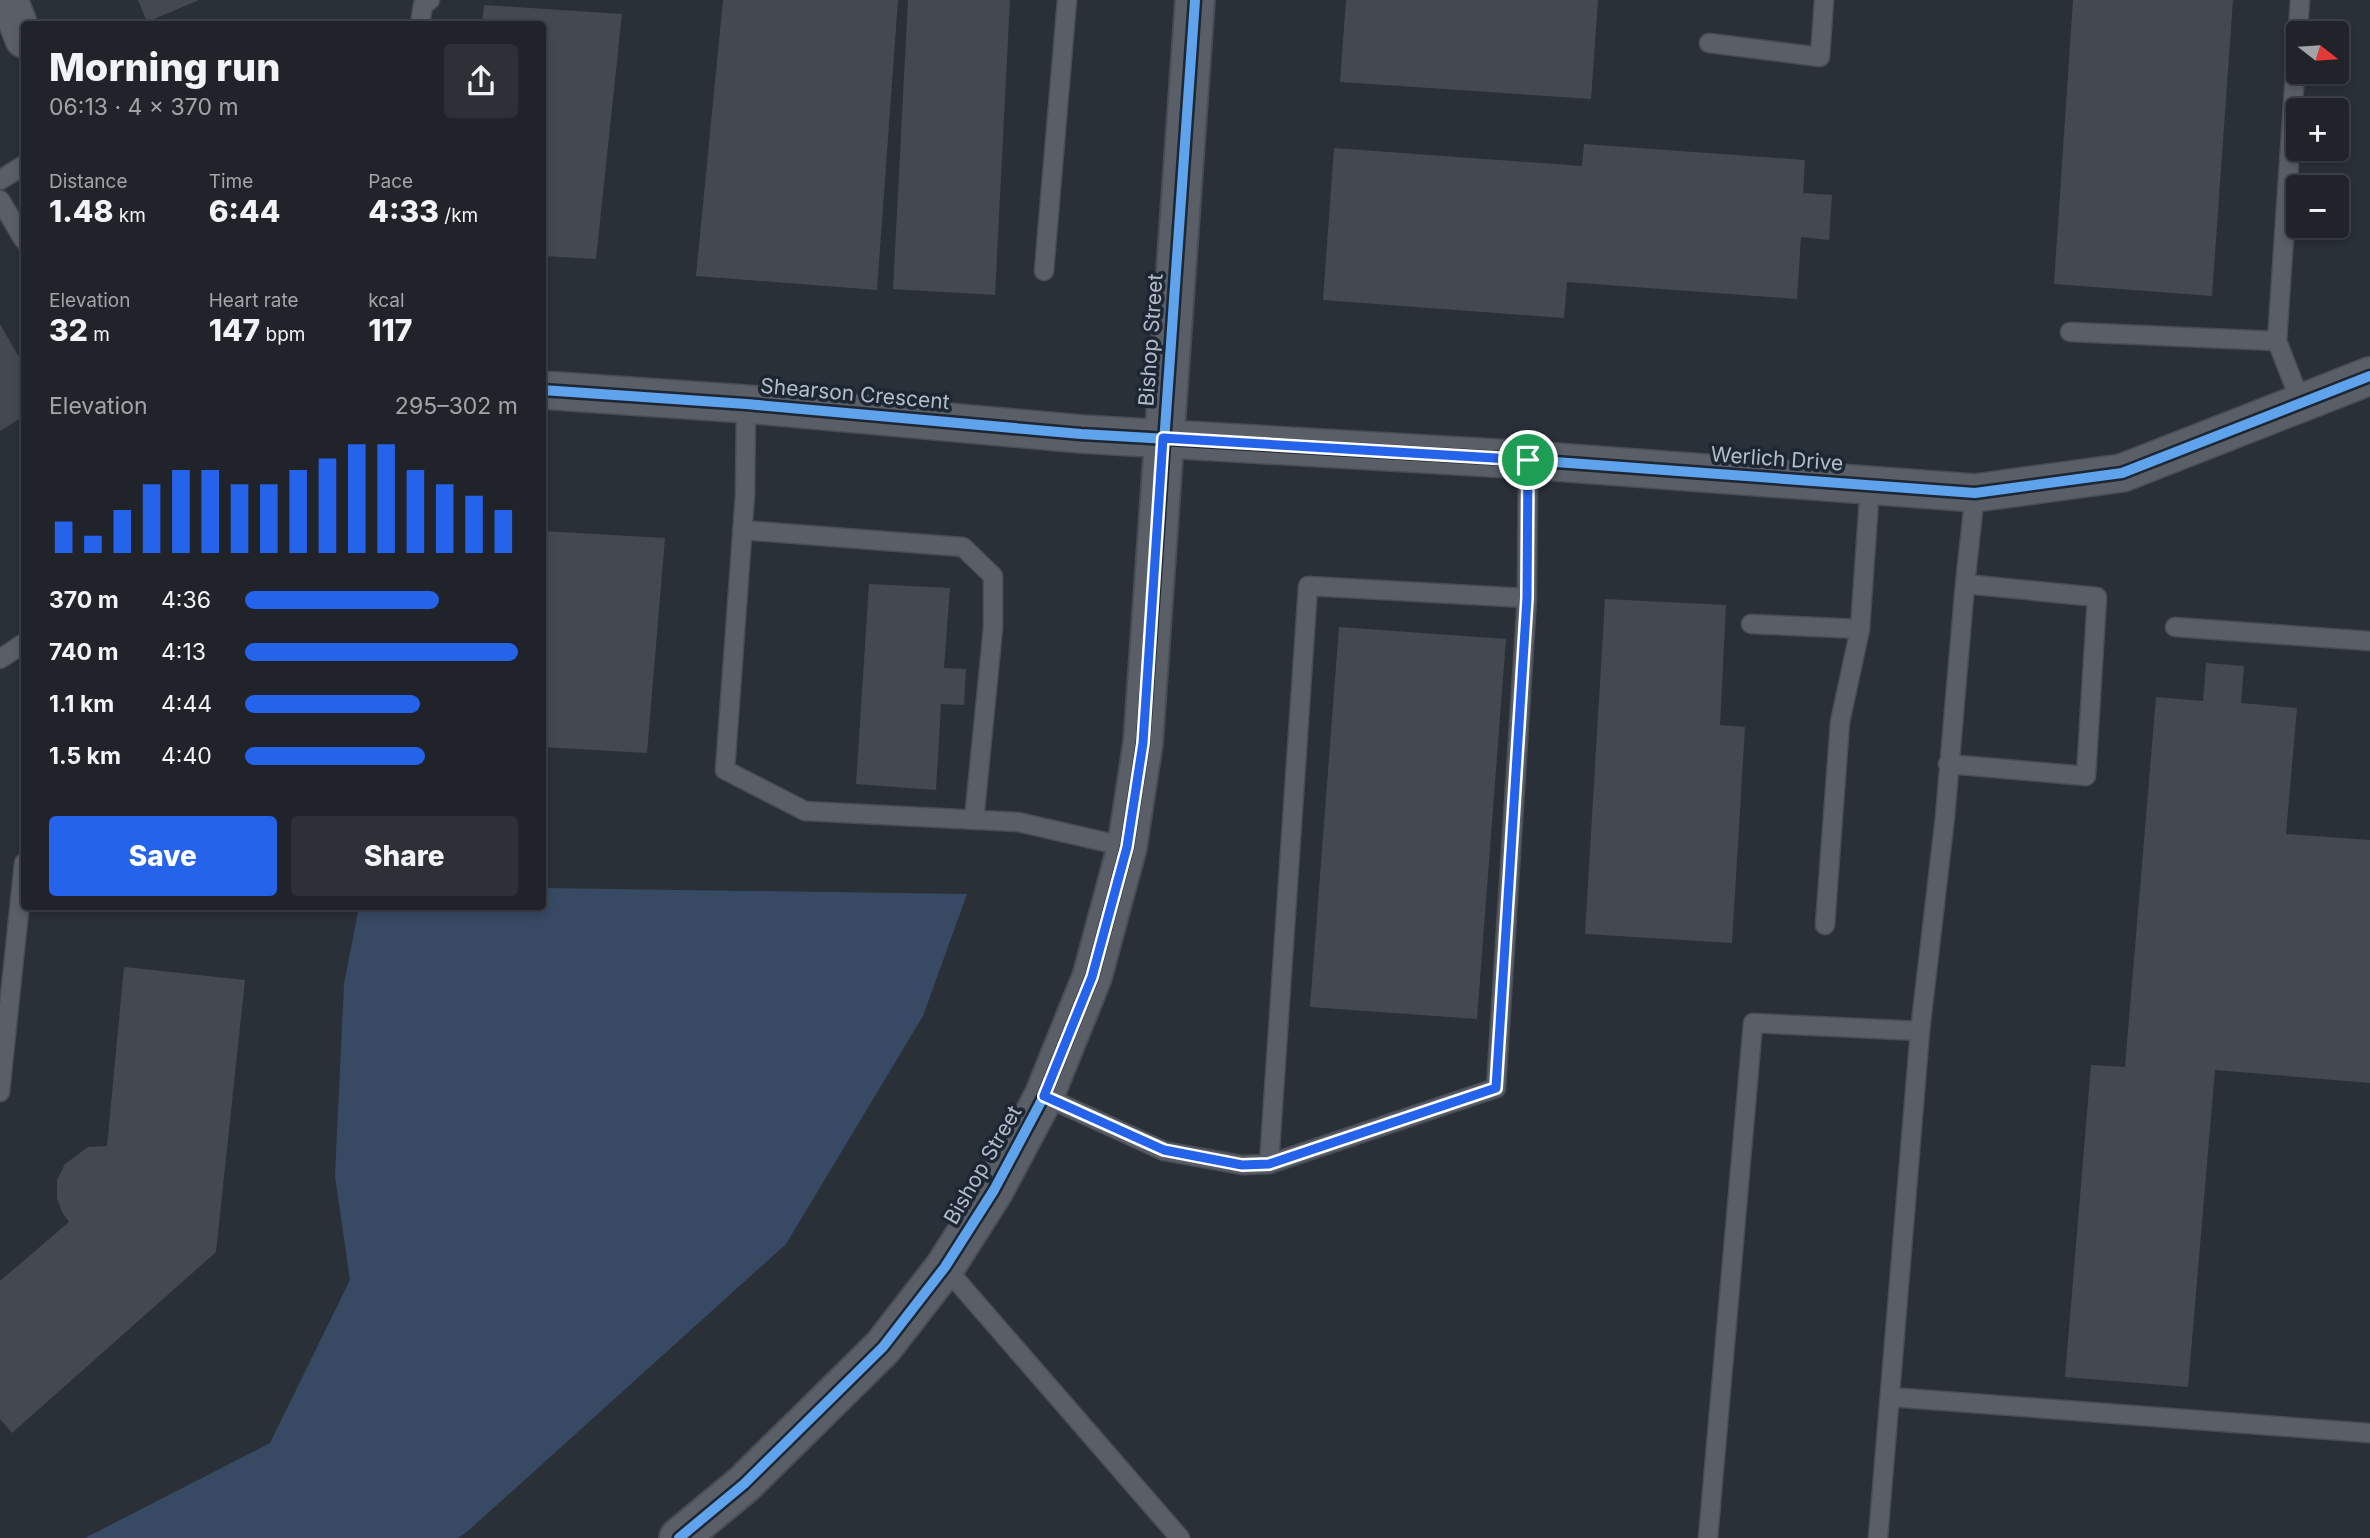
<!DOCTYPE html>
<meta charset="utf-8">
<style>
:root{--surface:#20242a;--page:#2d3036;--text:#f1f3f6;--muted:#a2a4a8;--line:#3d4147;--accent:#2563eb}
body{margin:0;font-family:Inter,sans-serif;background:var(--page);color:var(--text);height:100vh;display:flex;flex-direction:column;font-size:26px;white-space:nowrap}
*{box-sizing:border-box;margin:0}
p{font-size:23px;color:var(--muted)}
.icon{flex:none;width:38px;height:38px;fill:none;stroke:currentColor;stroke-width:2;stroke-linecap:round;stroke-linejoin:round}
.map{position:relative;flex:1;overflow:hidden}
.sheet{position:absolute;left:21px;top:21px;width:525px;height:889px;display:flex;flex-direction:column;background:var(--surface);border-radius:7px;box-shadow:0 4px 10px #0003,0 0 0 2px var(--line)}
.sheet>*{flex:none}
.needle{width:46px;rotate:107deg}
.fabs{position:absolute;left:2286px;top:21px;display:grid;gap:14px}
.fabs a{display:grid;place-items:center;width:63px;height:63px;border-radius:7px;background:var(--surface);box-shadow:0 4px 10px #0003,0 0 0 2px var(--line);font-size:35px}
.pin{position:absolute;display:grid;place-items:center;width:60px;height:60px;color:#fff;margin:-30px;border:4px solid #fff;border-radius:50%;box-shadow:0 2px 7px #0007}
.round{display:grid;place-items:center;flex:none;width:74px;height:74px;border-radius:7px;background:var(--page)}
.overview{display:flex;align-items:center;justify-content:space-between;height:119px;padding:0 28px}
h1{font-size:38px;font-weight:800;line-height:52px}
.stats{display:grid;grid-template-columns:repeat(3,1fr);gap:10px;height:119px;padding:7px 28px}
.stats div{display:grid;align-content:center}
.stats b{font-size:30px;font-weight:800}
.stats small{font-size:19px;font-weight:400}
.stats p{font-size:19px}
.chart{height:196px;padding:14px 28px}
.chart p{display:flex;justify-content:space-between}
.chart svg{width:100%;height:126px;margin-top:7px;stroke:var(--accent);stroke-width:6}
.button{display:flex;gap:14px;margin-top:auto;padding:14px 28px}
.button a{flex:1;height:80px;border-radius:7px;background:var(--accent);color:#fff;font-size:28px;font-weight:800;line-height:80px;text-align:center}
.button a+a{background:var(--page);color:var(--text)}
ul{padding:0 28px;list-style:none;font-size:23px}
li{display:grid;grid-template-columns:112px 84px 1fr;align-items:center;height:52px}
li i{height:18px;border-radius:9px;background:var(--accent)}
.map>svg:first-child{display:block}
.water{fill:#384963}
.building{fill:#444950}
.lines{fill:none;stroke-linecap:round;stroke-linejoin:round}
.service-casing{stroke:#484c53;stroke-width:21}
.minor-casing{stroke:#484c53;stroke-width:40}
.tertiary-casing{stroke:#484c53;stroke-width:42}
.service{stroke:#5a5e66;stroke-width:18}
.minor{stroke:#5a5e66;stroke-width:37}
.tertiary{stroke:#5a5e66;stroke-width:38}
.cycleway-casing{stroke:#1d2633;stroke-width:15}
.cycleway{stroke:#60a3ed;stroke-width:10}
.route-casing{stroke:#fff;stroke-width:14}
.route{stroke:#2563eb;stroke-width:9}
.labels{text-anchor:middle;stroke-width:7;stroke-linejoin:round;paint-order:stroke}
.street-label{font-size:21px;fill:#b4bcc9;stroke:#1d2633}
</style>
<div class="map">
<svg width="2370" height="1538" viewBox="0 0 2370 1538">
<rect width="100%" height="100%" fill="#2a3038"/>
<path class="water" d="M 543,888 L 967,894 L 923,1016 L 786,1244 L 468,1531 L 458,1538 L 85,1538 L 270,1443 L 350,1280 L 335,1176 L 344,984 L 359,907 L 542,906 Z"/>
<path class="building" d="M 138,0 L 199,0 L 147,22 Z
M 723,0 L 898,0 L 877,290 L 696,276 Z
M 908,0 L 1010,0 L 995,295 L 893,289 Z
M 1346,0 L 1598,0 L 1591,99 L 1340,82 Z
M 2073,0 L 2233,0 L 2212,296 L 2054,284 Z
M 484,5 L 622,14 L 596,259 L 542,256 L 542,24 L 482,24 Z
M 1584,144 L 1805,160 L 1803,193 L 1832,195 L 1829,240 L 1801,237 L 1797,299 L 1567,282 L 1564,318 L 1323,300 L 1334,148 L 1582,166 Z
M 0,324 L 24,366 L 24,416 L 0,431 Z
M 542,531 L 665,538 L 647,753 L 542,747 Z
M 869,584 L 950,588 L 944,668 L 966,669 L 964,705 L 941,704 L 936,790 L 856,784 Z
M 1605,599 L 1726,605 L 1720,725 L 1745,727 L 1732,943 L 1585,934 Z
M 1339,627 L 1506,639 L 1477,1019 L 1310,1007 Z
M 2206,663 L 2244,666 L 2241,703 L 2297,708 L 2286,834 L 2370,840 L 2370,1083 L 2215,1070 L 2188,1387 L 2065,1377 L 2091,1065 L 2125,1067 L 2156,697 L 2203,701 Z
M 124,967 L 245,980 L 216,1252 L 12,1433 L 0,1419 L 0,1281 L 69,1222 L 62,1212 L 57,1198 L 57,1180 L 65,1164 L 88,1147 L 107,1146 Z"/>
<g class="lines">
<defs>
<path id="service" d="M 420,24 L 423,5 L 430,0
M 1709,43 L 1820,57 L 1824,0
M 0,180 L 24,165
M 0,200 L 24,240
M 1044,271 L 1067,0
M 2070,332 L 2277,341 L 2300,0
M 2277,341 L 2301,403
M 746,404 L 745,495 L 725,770 L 805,811 L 1018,822 L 1127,847
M 742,530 L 963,547 L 993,576 L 993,628 L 974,820
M 1751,624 L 1860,629 L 1870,485
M 2175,627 L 2370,641
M 0,659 L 24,643
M 1948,764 L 2086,776 L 2097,597 L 1965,584
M 1825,925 L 1840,722 L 1860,629
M 0,1092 L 24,863
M 1044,1096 L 1164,1151 L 1242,1165 L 1269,1164 L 1496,1088 L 1527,598 L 1528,460
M 1269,1164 L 1308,586 L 1527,598
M 945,1267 L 1180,1538
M 1890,1397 L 2370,1433
M 1708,1538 L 1753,1023 L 1920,1031
M 1878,1538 L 1920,1031 L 1945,817 L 1965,584 L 1975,493"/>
<path id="minor" d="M 9,0 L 24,39
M 542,390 L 746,404 L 1081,434 L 1528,460 L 1975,493 L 2122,473 L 2370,376"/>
<path id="tertiary" d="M 679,1538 L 744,1484 L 883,1347 L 945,1267 L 994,1190 L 1044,1096 L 1092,977 L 1127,847 L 1143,743 L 1195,0"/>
</defs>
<use href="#service" class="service-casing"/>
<use href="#minor" class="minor-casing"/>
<use href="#tertiary" class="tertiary-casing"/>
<use href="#service" class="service"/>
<use href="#minor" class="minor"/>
<use href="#tertiary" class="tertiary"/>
<defs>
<path id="cycleway" d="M 542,390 L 746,404 L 1081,434 L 1528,460 L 1975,493 L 2122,473 L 2370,376
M 679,1538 L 744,1484 L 883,1347 L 945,1267 L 994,1190 L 1044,1096 L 1092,977 L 1127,847 L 1143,743 L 1195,0"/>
</defs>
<use href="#cycleway" class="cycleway-casing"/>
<use href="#cycleway" class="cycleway"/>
</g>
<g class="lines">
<defs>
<path id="route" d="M 1163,438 L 1528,460 L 1527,598 L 1496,1088 L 1269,1164 L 1242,1165 L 1164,1150 L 1044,1096 L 1092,977 L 1127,847 L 1143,743 Z"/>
</defs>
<use href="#route" class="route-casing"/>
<use href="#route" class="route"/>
</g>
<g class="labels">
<g class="street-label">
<text transform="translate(1151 340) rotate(-86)" y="7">Bishop Street</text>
<text transform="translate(855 394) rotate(5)" y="7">Shearson Crescent</text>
<text transform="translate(1777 459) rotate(4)" y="7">Werlich Drive</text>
<text transform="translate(983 1165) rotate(-60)" y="7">Bishop Street</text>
</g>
</g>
</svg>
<div class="fabs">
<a><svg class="needle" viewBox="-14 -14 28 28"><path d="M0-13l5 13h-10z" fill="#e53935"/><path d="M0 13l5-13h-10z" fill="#a2a4a8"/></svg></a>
<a>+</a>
<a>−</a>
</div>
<div class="pin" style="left:1528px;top:460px;background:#1e9e55"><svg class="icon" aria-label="arrive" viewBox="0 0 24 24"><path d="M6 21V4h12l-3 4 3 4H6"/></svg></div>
<section class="sheet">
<div class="overview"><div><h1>Morning run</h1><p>06:13 · 4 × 370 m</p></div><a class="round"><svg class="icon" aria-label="share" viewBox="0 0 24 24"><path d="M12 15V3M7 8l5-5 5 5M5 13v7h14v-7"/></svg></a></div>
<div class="stats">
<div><p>Distance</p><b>1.48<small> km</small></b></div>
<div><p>Time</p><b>6:44</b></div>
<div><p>Pace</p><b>4:33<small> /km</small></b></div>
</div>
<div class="stats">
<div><p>Elevation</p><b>32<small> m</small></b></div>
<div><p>Heart rate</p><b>147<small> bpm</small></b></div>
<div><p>kcal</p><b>117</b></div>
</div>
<div class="chart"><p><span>Elevation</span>295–302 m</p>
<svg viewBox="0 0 160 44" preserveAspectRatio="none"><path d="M5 44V33M15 44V38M25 44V29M35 44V20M45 44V15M55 44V15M65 44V20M75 44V20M85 44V15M95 44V11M105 44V6M115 44V6M125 44V15M135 44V20M145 44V24M155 44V29"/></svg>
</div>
<ul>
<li><b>370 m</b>4:36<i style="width:71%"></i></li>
<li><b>740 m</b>4:13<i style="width:100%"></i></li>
<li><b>1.1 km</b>4:44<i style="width:64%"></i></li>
<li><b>1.5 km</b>4:40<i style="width:66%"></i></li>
</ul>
<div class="button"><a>Save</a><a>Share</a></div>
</section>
</div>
